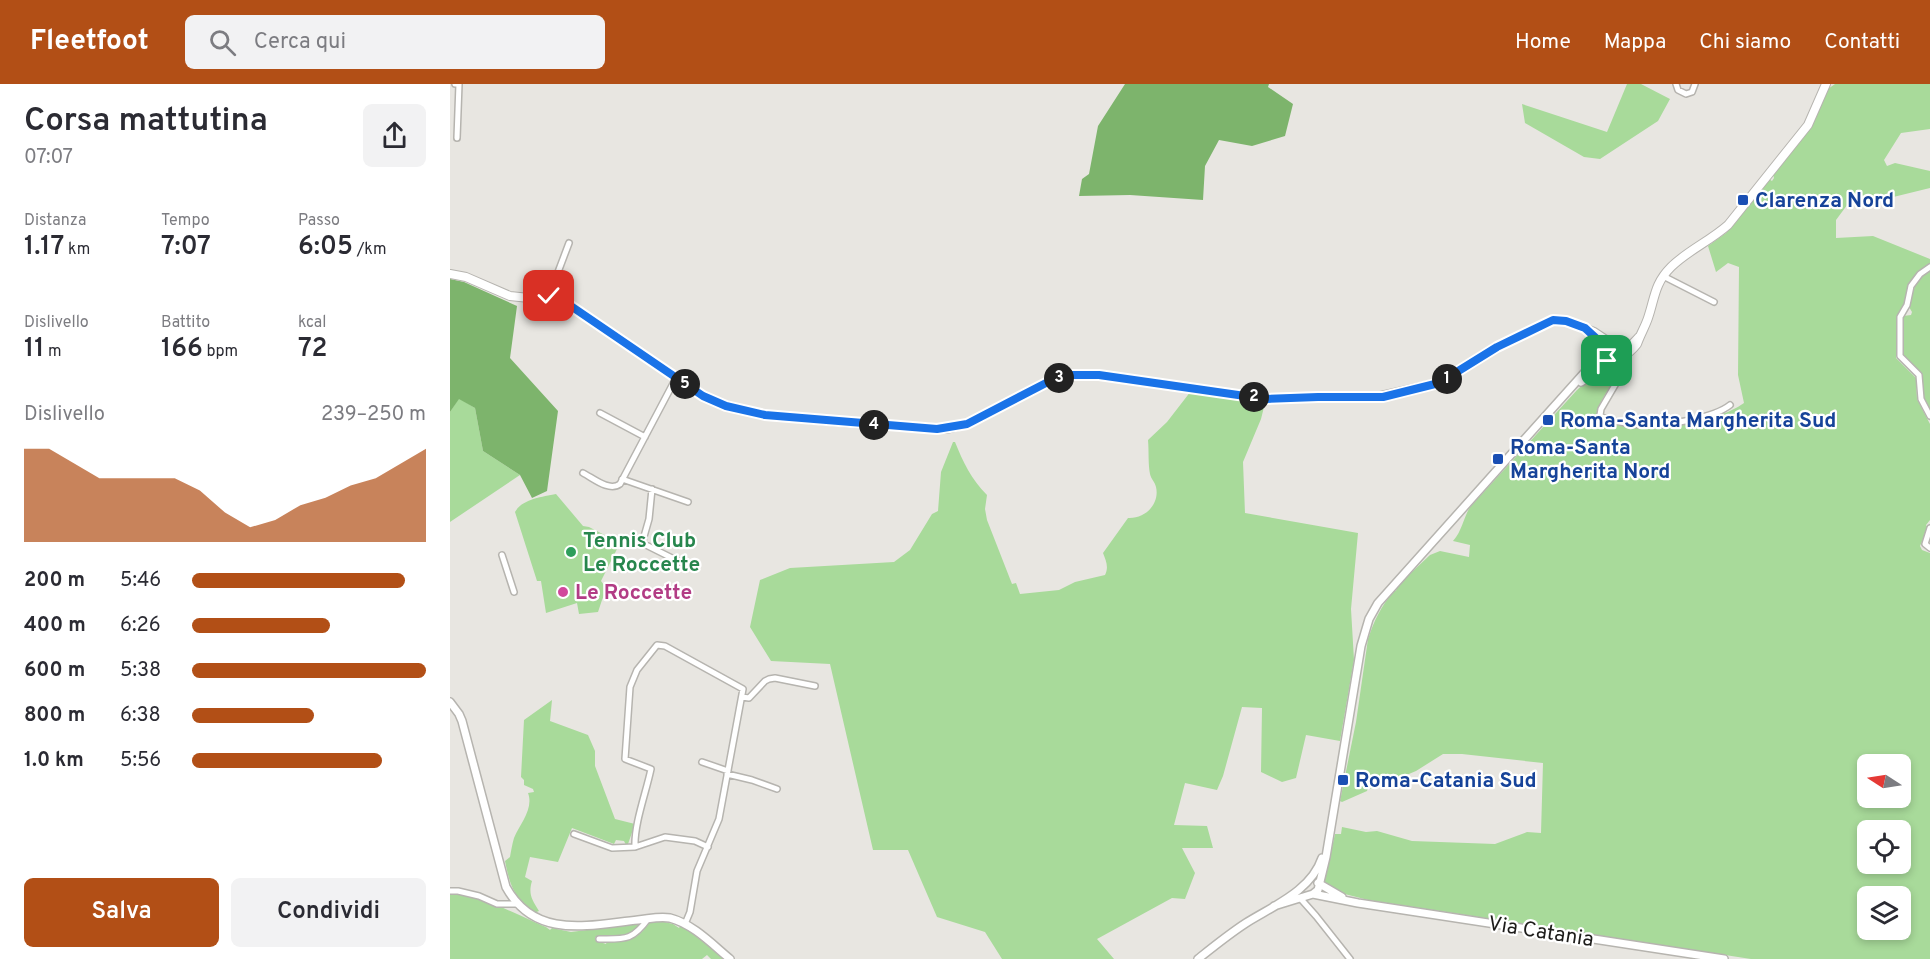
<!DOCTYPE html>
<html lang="it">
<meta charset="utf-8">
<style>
:root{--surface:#fff;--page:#f2f2f3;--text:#2b2b33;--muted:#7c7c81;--accent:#b24f16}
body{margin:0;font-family:Overpass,sans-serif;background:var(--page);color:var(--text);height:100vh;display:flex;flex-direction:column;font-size:22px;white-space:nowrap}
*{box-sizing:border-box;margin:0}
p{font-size:20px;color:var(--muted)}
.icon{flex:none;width:33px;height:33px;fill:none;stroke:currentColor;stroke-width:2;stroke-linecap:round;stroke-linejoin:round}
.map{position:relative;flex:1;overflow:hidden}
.details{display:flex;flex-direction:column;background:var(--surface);width:450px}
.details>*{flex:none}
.needle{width:39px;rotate:282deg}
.controls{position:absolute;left:1407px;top:670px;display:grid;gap:12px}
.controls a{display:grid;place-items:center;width:54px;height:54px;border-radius:9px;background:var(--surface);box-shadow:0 3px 9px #0003;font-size:30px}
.pin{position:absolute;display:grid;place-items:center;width:51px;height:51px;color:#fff;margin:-26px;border-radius:12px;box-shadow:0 3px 9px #0006}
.km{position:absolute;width:30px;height:30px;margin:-15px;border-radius:50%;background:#222;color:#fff;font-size:16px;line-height:30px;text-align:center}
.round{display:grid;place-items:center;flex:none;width:63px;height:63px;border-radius:9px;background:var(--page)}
.headline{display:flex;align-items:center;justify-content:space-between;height:102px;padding:0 24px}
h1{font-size:33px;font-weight:600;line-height:45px}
.figures{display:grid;grid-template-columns:repeat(3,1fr);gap:9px;height:102px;padding:6px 24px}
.figures div{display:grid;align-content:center}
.figures b{font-size:26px;font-weight:600}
.figures small{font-size:16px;font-weight:400}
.figures p{font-size:16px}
.chart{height:168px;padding:12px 24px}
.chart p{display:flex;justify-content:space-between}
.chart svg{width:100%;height:108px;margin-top:6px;fill:var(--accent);opacity:.7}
.action{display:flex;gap:12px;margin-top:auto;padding:12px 24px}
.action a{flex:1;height:69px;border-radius:9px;background:var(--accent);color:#fff;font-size:24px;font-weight:600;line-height:69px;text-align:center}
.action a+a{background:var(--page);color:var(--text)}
ul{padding:0 24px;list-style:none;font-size:20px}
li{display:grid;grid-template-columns:96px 72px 1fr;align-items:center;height:45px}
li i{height:15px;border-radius:8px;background:var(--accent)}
header{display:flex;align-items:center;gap:36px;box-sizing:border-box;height:84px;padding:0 30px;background:var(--accent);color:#fff}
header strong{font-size:28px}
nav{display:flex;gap:33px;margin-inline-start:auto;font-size:21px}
.search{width:420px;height:54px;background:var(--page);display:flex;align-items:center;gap:15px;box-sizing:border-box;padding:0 21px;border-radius:9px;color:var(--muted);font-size:22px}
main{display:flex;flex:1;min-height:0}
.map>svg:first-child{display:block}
.green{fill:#a8da9a;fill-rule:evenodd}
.forest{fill:#7db46c}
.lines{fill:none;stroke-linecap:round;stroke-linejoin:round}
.minor-casing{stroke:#b6b4af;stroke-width:8}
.tertiary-casing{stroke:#b6b4af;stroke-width:10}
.secondary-casing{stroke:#b6b4af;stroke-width:10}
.minor{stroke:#fff;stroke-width:5}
.tertiary{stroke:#fff;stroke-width:7}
.secondary{stroke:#fff;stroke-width:8}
.route-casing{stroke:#fff;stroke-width:12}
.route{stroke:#1a73e8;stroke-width:8}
.transit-dot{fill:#1a4fb4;stroke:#fff;stroke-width:2}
.leisure-dot{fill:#2e9e5b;stroke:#fff;stroke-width:2}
.hotel-dot{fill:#d1479c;stroke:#fff;stroke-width:2}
.labels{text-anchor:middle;stroke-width:4.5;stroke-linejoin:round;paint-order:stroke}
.transit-label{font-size:21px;font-weight:bold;fill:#164399;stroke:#fff;text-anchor:start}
.leisure-label{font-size:21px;font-weight:bold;fill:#27864d;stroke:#fff;text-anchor:start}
.hotel-label{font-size:21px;font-weight:bold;fill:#b23c85;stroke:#fff;text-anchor:start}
.street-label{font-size:21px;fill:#1d1c1a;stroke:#fff}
</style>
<header>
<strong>Fleetfoot</strong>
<div class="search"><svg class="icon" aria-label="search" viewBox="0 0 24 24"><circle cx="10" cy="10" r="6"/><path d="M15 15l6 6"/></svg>Cerca qui</div>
<nav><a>Home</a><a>Mappa</a><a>Chi siamo</a><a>Contatti</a></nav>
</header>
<main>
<section class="details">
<div class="headline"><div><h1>Corsa mattutina</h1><p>07:07</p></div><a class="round"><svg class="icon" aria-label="share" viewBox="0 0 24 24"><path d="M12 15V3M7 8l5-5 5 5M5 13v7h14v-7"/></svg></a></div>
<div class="figures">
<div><p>Distanza</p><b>1.17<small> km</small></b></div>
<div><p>Tempo</p><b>7:07</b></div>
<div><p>Passo</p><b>6:05<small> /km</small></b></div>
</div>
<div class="figures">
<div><p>Dislivello</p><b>11<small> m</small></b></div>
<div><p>Battito</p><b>166<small> bpm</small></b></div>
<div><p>kcal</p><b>72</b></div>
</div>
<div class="chart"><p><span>Dislivello</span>239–250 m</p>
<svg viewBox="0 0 160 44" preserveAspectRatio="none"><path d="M0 44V6L10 6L20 12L30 18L40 18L50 18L60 18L70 23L80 32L90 38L100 35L110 29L120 26L130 21L140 18L150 12L160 6V44z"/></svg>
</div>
<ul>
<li><b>200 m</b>5:46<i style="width:91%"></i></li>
<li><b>400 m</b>6:26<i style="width:59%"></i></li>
<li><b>600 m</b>5:38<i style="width:100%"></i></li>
<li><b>800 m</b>6:38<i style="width:52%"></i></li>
<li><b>1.0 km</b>5:56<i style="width:81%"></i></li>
</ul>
<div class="action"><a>Salva</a><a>Condividi</a></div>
</section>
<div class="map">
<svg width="1480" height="875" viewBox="0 0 1480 875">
<rect width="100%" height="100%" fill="#e8e6e1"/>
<path class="green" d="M 1177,0 L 1191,0 L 1220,15 L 1208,37 L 1150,75 L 1134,73 L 1075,39 L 1072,20 L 1157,48 Z
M 1385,0 L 1480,0 L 1480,45 L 1451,49 L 1434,76 L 1437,82 L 1445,79 L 1480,87 L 1480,104 L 1427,117 L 1406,109 L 1386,136 L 1386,154 L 1423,152 L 1480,175 L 1480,179 L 1469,188 L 1458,201 L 1456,216 L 1448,233 L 1446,274 L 1466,294 L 1467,315 L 1480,340 L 1480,436 L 1476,441 L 1478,444 L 1470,462 L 1472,466 L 1480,469 L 1480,875 L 1301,875 L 918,816 L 887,808 L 874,800 L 885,750 L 891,750 L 892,743 L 916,748 L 927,747 L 962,757 L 1045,760 L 1077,748 L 1091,749 L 1093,679 L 1012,670 L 993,670 L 966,687 L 923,705 L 918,704 L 917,707 L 892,718 L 890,717 L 906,638 L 918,555 C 924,537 931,522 944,507 L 946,507 L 947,502 L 980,471 L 990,467 L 1019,473 L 1020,461 L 1003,457 C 1012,447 1013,435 1020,423 L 1127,306 L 1139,295 L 1174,273 C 1170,297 1147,313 1146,336 C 1186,342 1210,345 1250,336 C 1268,331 1278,330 1294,319 L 1288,291 L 1289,183 L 1278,179 L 1266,188 L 1258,162 L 1276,149 L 1307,110 L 1310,112 L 1313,109 L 1311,106 L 1319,95 L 1322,97 L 1324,94 L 1323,90 L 1362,42 L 1378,5 ZM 1418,681 L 1450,681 L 1450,714 L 1418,714 ZM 1418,747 L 1450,747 L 1450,780 L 1418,780 ZM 1418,813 L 1450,813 L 1450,846 L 1418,846 Z
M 1480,185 L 1480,329 L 1472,314 L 1471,289 L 1452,270 L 1453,232 L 1461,231 L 1462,228 L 1459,223 C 1463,207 1465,195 1480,185 Z
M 741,307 L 808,317 L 814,323 L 811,335 L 793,378 L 795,429 L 908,449 L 901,525 L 904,576 L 890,657 L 856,651 L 846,694 L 832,698 L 811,688 L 812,624 L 792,623 L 773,692 L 767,706 L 735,699 L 724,741 L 757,742 L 763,764 L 732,764 L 745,789 L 735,815 L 722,814 L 647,855 L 664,875 L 552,875 L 535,848 L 487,833 L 458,766 L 423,766 L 380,580 L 321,577 L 300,543 L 310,496 L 340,484 L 444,478 L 460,466 L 482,430 L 488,427 L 491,388 L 503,358 L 505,358 C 513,378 521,395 537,411 L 535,425 L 537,436 L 562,500 L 566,499 L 570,510 L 609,506 L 625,498 L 655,491 C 659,483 656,477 653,469 L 678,434 C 695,435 710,420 706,403 C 705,398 701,395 700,390 C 698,380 699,367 698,356 L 717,338 Z
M 9,314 L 25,324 L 33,367 L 70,391 L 0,438 L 0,328 Z
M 106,410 L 133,442 L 139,443 L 170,459 L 151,497 L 157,505 L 152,516 L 148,528 L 129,530 L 127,519 L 96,529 L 91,497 L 87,497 L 65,428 C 72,415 92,413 106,410 Z
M 102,616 L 100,637 L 138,651 L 145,667 L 145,682 L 165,735 L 185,740 L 178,760 L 176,761 L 174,757 L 166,756 L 164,760 L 122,744 L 108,778 L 80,773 L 75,793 L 82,797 C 78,810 82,816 89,827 L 84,829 C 64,813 60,802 55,777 L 60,773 C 61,767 62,761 64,754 C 70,740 84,725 78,709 L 84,708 L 83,705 L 74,701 L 74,696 L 71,693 L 74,636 Z
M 0,809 C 28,809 69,832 96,843 L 100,846 L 102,844 L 121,848 L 192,839 C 176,857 169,853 147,852 L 145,854 L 146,857 L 153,857 L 153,859 L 156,860 L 157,857 C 179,858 186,857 200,838 L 215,838 L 223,840 L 229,844 L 230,842 L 239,847 L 276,875 L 261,875 L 257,871 L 252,875 L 0,875 Z"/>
<path class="forest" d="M 675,0 L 819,0 L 818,3 L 843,20 L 835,52 L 802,62 L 769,56 L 755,82 L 753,116 L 680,111 L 629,112 L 632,95 L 639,90 L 648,42 Z
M 0,195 L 14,198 L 67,222 L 60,274 L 108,327 L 97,407 L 82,414 L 70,391 L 33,367 L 25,324 L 9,315 L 0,328 Z"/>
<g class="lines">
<defs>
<path id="minor" d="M 5,0 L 9,0 L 7,54
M 1226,0 L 1228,6 L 1236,10 L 1242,8 L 1245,0
M 1480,183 L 1470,190 L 1461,202 L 1457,221 L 1450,233 L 1450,272 L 1469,291 L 1471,315 L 1480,332
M 1213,192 L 1264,218
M 99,212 L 119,159
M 1176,270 L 1175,284 L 1151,325 L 1150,331 L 1152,333 C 1164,337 1181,341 1194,341 C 1215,342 1264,334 1280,321
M 150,329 L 195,353
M 133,389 C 143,394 159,408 170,400 L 226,294
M 172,395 L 238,418
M 202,405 L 199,435 L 193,456 L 194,460 L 240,483
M 1480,444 L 1475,460 L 1480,464
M 52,471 L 64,508
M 292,613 L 299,614 L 315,597 L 319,595 L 325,594 L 365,602
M 252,678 L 278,687
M 277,690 L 302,696 L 327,705
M 124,750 L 162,764 L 185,763
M 0,807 L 8,807 L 29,812 L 47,820 L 67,820
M 850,814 L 866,832 L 900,875
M 235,840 L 240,828 L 247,787 L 269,735 L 293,605 L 215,562 L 207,561 L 187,586 L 180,603 L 175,675 L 201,685 C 196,709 184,740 185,763 L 215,753 L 245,757 L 258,763
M 149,855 C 175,855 182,857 198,835"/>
<path id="tertiary" d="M 1131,298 L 1162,277
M 0,618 L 9,630 L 12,637 L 56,803 C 85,856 139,841 188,836 C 199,835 209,832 220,834 C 243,840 262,860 280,875
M 868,799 L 892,813
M 863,810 L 908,819 L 1274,875
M 824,822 L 863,810 L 868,806 L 876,773 L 911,562 L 919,535 L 928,519 L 1152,269
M 748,875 C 763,863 779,850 796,839 C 823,822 861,807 872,774"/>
<path id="secondary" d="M 0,190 L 16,193 L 60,212 L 79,214 L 99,212 L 115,218 L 253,312 L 276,322 L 315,331 L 402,339 L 497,345 L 517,340 L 596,299 L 619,291 L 649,291 L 816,315 L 869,313 L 926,313 L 989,299 L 1047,263 L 1103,236 L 1116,237 L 1144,248 L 1159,258 L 1163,262
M 1189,253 C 1178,265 1176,268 1160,262 L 1155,263 L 1152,268 L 1153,274 C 1164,282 1180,269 1187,260 C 1190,251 1195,243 1198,234 C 1205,214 1204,200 1221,183 C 1237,167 1260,157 1278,141 L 1358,41 L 1376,0"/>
</defs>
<use href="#minor" class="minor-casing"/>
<use href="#tertiary" class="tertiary-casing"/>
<use href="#secondary" class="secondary-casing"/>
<use href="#minor" class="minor"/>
<use href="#tertiary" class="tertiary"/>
<use href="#secondary" class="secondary"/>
</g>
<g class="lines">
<defs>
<path id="route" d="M 99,212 L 115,218 L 253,312 L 276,322 L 315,331 L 487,345 L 517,340 L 596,299 L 619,291 L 649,291 L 816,315 L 868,313 L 933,313 L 989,299 L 1047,263 L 1103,236 L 1116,237 L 1135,244 L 1148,256 L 1153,274 L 1157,277"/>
</defs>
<use href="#route" class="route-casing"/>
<use href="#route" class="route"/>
</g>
<g class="transit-dot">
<rect x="1287" y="110" width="12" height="12" rx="3"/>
<rect x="1092" y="330" width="12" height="12" rx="3"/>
<rect x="1042" y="369" width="12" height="12" rx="3"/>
<rect x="887" y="690" width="12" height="12" rx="3"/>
</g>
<circle class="leisure-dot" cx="121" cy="468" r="6"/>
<circle class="hotel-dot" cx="113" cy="508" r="6"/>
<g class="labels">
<g class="transit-label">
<text x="1305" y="123">Clarenza Nord</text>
<text x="1110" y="343">Roma-Santa Margherita Sud</text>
<text x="1060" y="370">Roma-Santa<tspan x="1060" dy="24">Margherita Nord</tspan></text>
<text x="905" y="703">Roma-Catania Sud</text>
</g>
<g class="leisure-label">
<text x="133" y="463">Tennis Club<tspan x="133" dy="24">Le Roccette</tspan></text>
</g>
<g class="hotel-label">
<text x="125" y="515">Le Roccette</text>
</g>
<g class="street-label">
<text transform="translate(1091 847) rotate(9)" y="7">Via Catania</text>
</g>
</g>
</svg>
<div class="controls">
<a><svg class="needle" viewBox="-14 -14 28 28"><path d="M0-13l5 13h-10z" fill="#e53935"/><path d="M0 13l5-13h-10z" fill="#7c7c81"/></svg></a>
<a><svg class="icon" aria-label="locate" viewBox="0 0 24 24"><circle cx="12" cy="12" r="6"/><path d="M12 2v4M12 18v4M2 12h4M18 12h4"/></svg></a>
<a><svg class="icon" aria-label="layers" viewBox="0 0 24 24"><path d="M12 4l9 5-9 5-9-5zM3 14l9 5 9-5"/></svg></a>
</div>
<div class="pin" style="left:1157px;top:277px;background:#1e9e55"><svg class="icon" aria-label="arrive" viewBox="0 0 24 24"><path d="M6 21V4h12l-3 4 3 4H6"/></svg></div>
<div class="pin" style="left:99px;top:212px;background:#d93025"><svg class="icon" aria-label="check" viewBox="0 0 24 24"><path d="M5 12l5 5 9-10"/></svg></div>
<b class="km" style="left:997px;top:295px">1</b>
<b class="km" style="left:804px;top:313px">2</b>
<b class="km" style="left:609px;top:294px">3</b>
<b class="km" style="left:424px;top:341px">4</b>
<b class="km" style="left:235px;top:300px">5</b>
</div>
</main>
